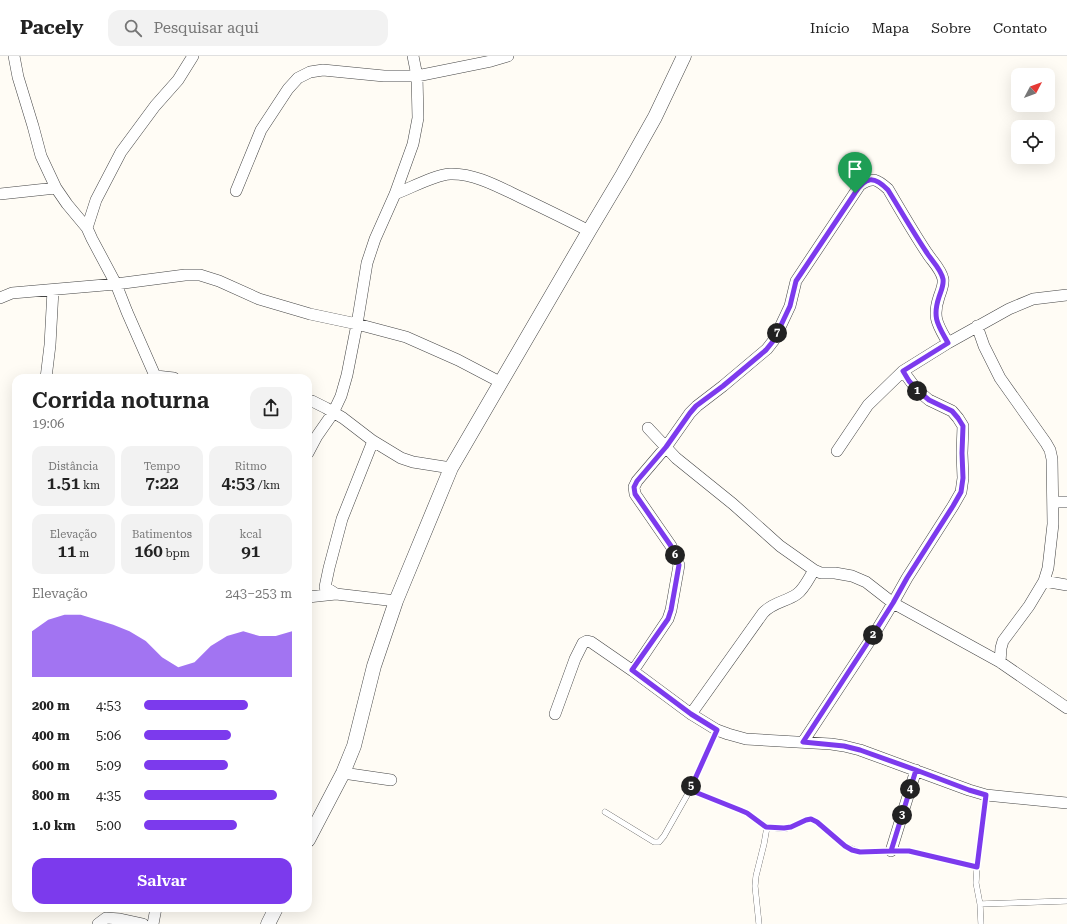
<!DOCTYPE html>
<html lang="pt">
<meta charset="utf-8">
<style>
:root{--surface:#fff;--page:#f2f2f2;--text:#222;--muted:#767676;--line:#e0e0e0;--accent:#7c3aed}
body{margin:0;font-family:"Roboto Serif",serif;background:var(--page);color:var(--text);height:100vh;display:flex;flex-direction:column;font-size:15px;white-space:nowrap}
*{box-sizing:border-box;margin:0}
p{font-size:13px;color:var(--muted)}
.icon{flex:none;width:22px;height:22px;fill:none;stroke:currentColor;stroke-width:2;stroke-linecap:round;stroke-linejoin:round}
.map{position:relative;flex:1;overflow:hidden}
.sheet{position:absolute;left:12px;top:318px;width:300px;height:538px;display:flex;flex-direction:column;background:var(--surface);border-radius:12px;box-shadow:0 4px 16px #0002}
.sheet>*{flex:none}
.needle{width:26px;rotate:49deg}
.buttons{position:absolute;left:1011px;top:12px;display:grid;gap:8px}
.buttons a{display:grid;place-items:center;width:44px;height:44px;border-radius:8px;background:var(--surface);box-shadow:0 4px 16px #0002;font-size:20px}
.pin{position:absolute;display:grid;place-items:center;width:34px;height:34px;color:#fff;margin:-41px -17px;border-radius:50% 50% 50% 0;rotate:-45deg;box-shadow:0 0 4px #0007}
.pin .icon{rotate:45deg}
.km{position:absolute;width:20px;height:20px;margin:-10px;border-radius:50%;background:#222;color:#fff;font-size:11px;line-height:20px;text-align:center}
.round{display:grid;place-items:center;flex:none;width:42px;height:42px;border-radius:12px;background:var(--page)}
.overview{display:flex;align-items:center;justify-content:space-between;height:68px;padding:0 20px}
h1{font-size:22px;font-weight:600;line-height:30px}
.stats{display:grid;grid-template-columns:repeat(3,1fr);gap:6px;height:68px;padding:4px 20px}
.stats div{display:grid;align-content:center;border-radius:10px;background:var(--page);text-align:center}
.stats b{font-size:17px;font-weight:600}
.stats small{font-size:11px;font-weight:400}
.stats p{font-size:11px}
.chart{height:112px;padding:8px 20px}
.chart p{display:flex;justify-content:space-between}
.chart svg{width:100%;height:72px;margin-top:4px;fill:var(--accent);opacity:.7}
.button{display:flex;gap:8px;margin-top:auto;padding:8px 20px}
.button a{flex:1;height:46px;border-radius:12px;background:var(--accent);color:#fff;font-size:16px;font-weight:600;line-height:46px;text-align:center}
ul{padding:0 20px;list-style:none;font-size:13px}
li{display:grid;grid-template-columns:64px 48px 1fr;align-items:center;height:30px}
li i{height:10px;border-radius:5px;background:var(--accent)}
header{display:flex;align-items:center;gap:24px;box-sizing:border-box;height:56px;padding:0 20px;background:var(--surface);border-bottom:1px solid var(--line)}
header strong{font-size:19px}
nav{display:flex;gap:22px;margin-inline-start:auto;font-size:14px}
.search{width:280px;height:36px;background:var(--page);display:flex;align-items:center;gap:10px;box-sizing:border-box;padding:0 14px;border-radius:12px;color:var(--muted);font-size:15px}
.map>svg:first-child{display:block}
.lines{fill:none;stroke-linecap:round;stroke-linejoin:round}
.service-casing{stroke:#444;stroke-width:6}
.minor-casing{stroke:#444;stroke-width:12}
.tertiary-casing{stroke:#444;stroke-width:15}
.service{stroke:#fff;stroke-width:5.5}
.minor{stroke:#fff;stroke-width:11}
.tertiary{stroke:#fff;stroke-width:14}
.route-casing{stroke:#fff;stroke-width:8}
.route{stroke:#7c3aed;stroke-width:5}
</style>
<header>
<strong>Pacely</strong>
<div class="search"><svg class="icon" aria-label="search" viewBox="0 0 24 24"><circle cx="10" cy="10" r="6"/><path d="M15 15l6 6"/></svg>Pesquisar aqui</div>
<nav><a>Início</a><a>Mapa</a><a>Sobre</a><a>Contato</a></nav>
</header>
<div class="map">
<svg width="1067" height="868" viewBox="0 0 1067 868">
<rect width="100%" height="100%" fill="#fffcf5"/>
<g class="lines">
<defs>
<path id="service" d="M 690,734 L 740,754 L 747,757 L 767,771 L 775,772 L 784,773 L 791,771 L 806,764 L 811,763 L 817,766 L 845,790 L 860,796 L 909,795 L 977,811
M 605,756 L 654,786 L 659,786 L 664,780 L 690,734 L 717,674
M 980,848 L 1067,845
M 759,868 L 755,830 L 756,820 L 764,788 L 767,771
M 981,868 L 980,848 L 976,827 L 977,811 L 986,739"/>
<path id="minor" d="M 14,0 L 18,21 L 33,70 L 41,100 L 56,132 L 67,148 L 87,172 L 92,183 L 116,228 L 127,256 L 156,322
M 236,135 L 261,74 L 288,33 L 298,22 L 310,16 L 323,14 L 384,20 L 417,20 L 491,5 L 508,0
M 0,138 L 56,132
M 395,138 C 411,132 434,119 450,118 C 474,117 499,131 520,141 C 543,152 566,163 589,175
M 87,172 L 96,144 L 121,96 L 155,50 L 178,24 L 193,0
M 0,242 L 12,237 L 116,228 L 185,219 L 200,219 L 219,225 L 259,243 L 310,258 L 357,268 L 406,281 L 458,304 L 500,326
M 977,270 L 984,290 L 1000,322 L 1046,387 L 1050,394 L 1052,403 L 1053,468 L 1048,512 L 1044,525 L 1029,550 L 1003,585 L 1001,592 L 1000,606
M 156,320 L 174,322
M 46,322 L 50,289 L 53,234
M 308,344 L 312,345 L 326,352 L 343,362 L 373,385 L 401,402 L 413,406 L 451,412
M 648,372 L 676,402 L 733,448 L 780,490 L 814,514 L 821,517 L 835,517 L 852,520 L 866,526 L 893,547 L 1000,606 L 1067,652
M 837,395 L 868,349 L 903,315 L 948,287 L 1009,253 L 1033,243 L 1067,239
M 308,397 L 317,380 L 333,357 L 341,340 L 347,319 L 357,268 L 367,207 L 375,183 L 395,138 L 413,88 L 418,62 L 417,20 L 413,0
M 1053,446 L 1067,446
M 1044,525 L 1067,529
M 336,538 L 325,531 L 329,512 L 342,463 L 373,385
M 308,541 L 336,538 L 396,545
M 633,615 L 668,563 L 671,554 L 679,509 L 671,490 L 635,438 L 634,431 L 637,425 L 666,391 L 690,357 L 697,350 L 723,330 L 767,293 L 774,284 L 790,250 L 796,225 L 860,129 C 873,120 878,124 888,133 C 901,155 913,176 927,197 C 932,205 941,213 943,223 C 944,229 941,235 939,241 C 932,262 938,269 948,287
M 555,658 L 575,603 L 583,587 L 587,585 L 591,586 L 633,615 L 691,658 L 717,674 L 728,678 L 746,683 L 831,688 L 844,690 L 860,694 L 969,734 L 986,739 L 1067,747
M 691,658 L 763,557 C 773,546 786,546 797,538 C 804,533 809,522 814,514
M 803,686 L 873,580 L 893,547 L 907,522 L 953,450 L 961,436 L 963,422 L 962,397 L 963,370 L 958,362 L 952,355 L 929,344 L 917,334 L 903,315
M 343,717 L 391,724
M 891,795 L 916,714
M 98,868 L 106,862 L 120,863 L 143,868
M 153,868 L 156,852"/>
<path id="tertiary" d="M 308,784 L 343,717 L 354,690 L 374,610 L 396,545 L 451,412 L 589,175 L 623,118 L 655,61 L 684,0
M 268,868 L 276,852"/>
</defs>
<use href="#service" class="service-casing"/>
<use href="#minor" class="minor-casing"/>
<use href="#tertiary" class="tertiary-casing"/>
<use href="#service" class="service"/>
<use href="#minor" class="minor"/>
<use href="#tertiary" class="tertiary"/>
</g>
<g class="lines">
<defs>
<path id="route" d="M 855,137 C 866,120 874,120 888,134 C 901,155 913,176 927,197 C 932,205 941,213 943,223 C 944,229 941,235 939,241 C 932,262 938,269 948,287 L 903,315 L 909,325 L 917,334 L 929,344 L 952,355 L 958,362 L 963,370 L 962,397 L 963,422 L 961,436 L 953,450 L 907,522 L 893,547 L 872,580 L 803,686 L 844,690 L 860,694 L 916,714 L 891,795 L 909,795 L 977,811 L 986,739 L 969,734 L 916,714 L 891,795 L 860,796 L 852,794 L 845,790 L 817,766 L 811,763 L 806,764 L 791,771 L 784,772 L 766,771 L 747,757 L 740,754 L 690,734 L 717,674 L 691,658 L 632,614 L 668,563 L 671,554 L 679,509 L 671,490 L 635,438 L 634,431 L 637,425 L 666,391 L 690,357 L 696,350 L 723,330 L 766,294 L 774,284 L 790,250 L 796,225 L 855,137"/>
</defs>
<use href="#route" class="route-casing"/>
<use href="#route" class="route"/>
</g>
</svg>
<div class="buttons">
<a><svg class="needle" viewBox="-14 -14 28 28"><path d="M0-13l5 13h-10z" fill="#e53935"/><path d="M0 13l5-13h-10z" fill="#767676"/></svg></a>
<a><svg class="icon" aria-label="locate" viewBox="0 0 24 24"><circle cx="12" cy="12" r="6"/><path d="M12 2v4M12 18v4M2 12h4M18 12h4"/></svg></a>
</div>
<div class="pin" style="left:855px;top:137px;background:#1e9e55"><svg class="icon" aria-label="arrive" viewBox="0 0 24 24"><path d="M6 21V4h12l-3 4 3 4H6"/></svg></div>
<b class="km" style="left:917px;top:335px">1</b>
<b class="km" style="left:873px;top:579px">2</b>
<b class="km" style="left:902px;top:759px">3</b>
<b class="km" style="left:910px;top:733px">4</b>
<b class="km" style="left:691px;top:730px">5</b>
<b class="km" style="left:675px;top:499px">6</b>
<b class="km" style="left:777px;top:277px">7</b>
<section class="sheet">
<div class="overview"><div><h1>Corrida noturna</h1><p>19:06</p></div><a class="round"><svg class="icon" aria-label="share" viewBox="0 0 24 24"><path d="M12 15V3M7 8l5-5 5 5M5 13v7h14v-7"/></svg></a></div>
<div class="stats">
<div><p>Distância</p><b>1.51<small> km</small></b></div>
<div><p>Tempo</p><b>7:22</b></div>
<div><p>Ritmo</p><b>4:53<small> /km</small></b></div>
</div>
<div class="stats">
<div><p>Elevação</p><b>11<small> m</small></b></div>
<div><p>Batimentos</p><b>160<small> bpm</small></b></div>
<div><p>kcal</p><b>91</b></div>
</div>
<div class="chart"><p><span>Elevação</span>243–253 m</p>
<svg viewBox="0 0 160 44" preserveAspectRatio="none"><path d="M0 44V16L10 9L20 6L30 6L40 9L50 12L60 16L70 22L80 32L90 38L100 35L110 25L120 19L130 16L140 19L150 19L160 16V44z"/></svg>
</div>
<ul>
<li><b>200 m</b>4:53<i style="width:70%"></i></li>
<li><b>400 m</b>5:06<i style="width:59%"></i></li>
<li><b>600 m</b>5:09<i style="width:57%"></i></li>
<li><b>800 m</b>4:35<i style="width:90%"></i></li>
<li><b>1.0 km</b>5:00<i style="width:63%"></i></li>
</ul>
<div class="button"><a>Salvar</a></div>
</section>
</div>
